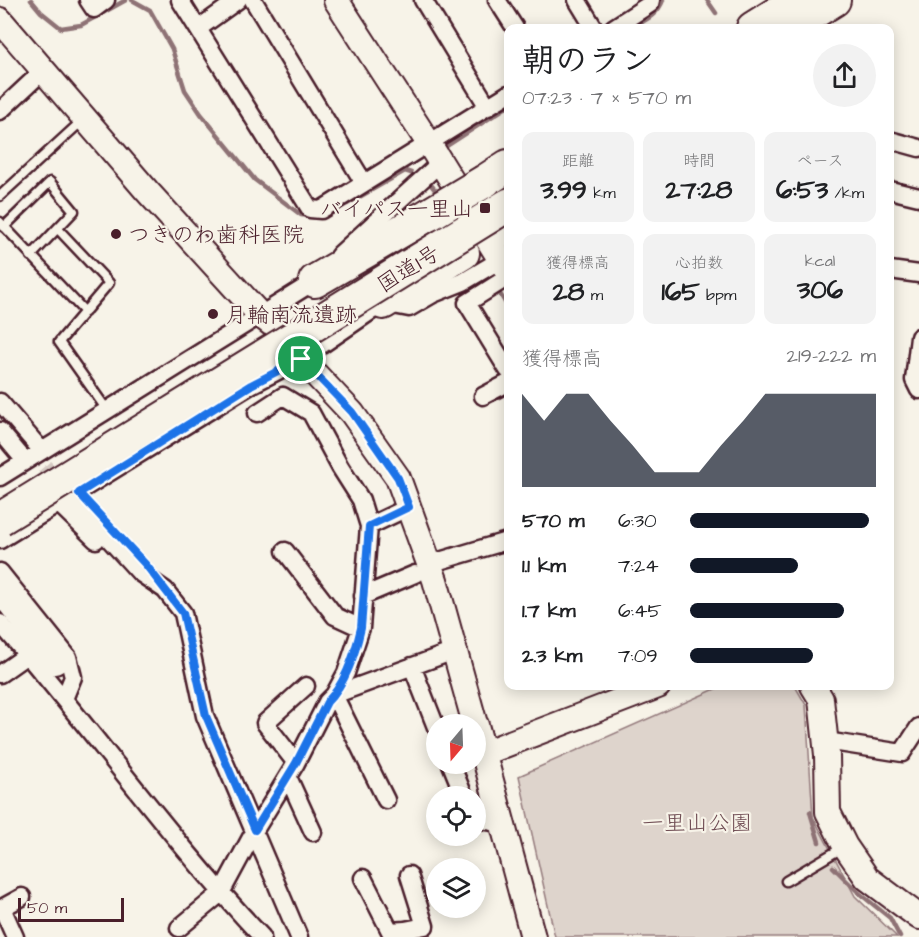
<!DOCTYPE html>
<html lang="ja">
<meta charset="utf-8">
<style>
:root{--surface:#fff;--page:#f2f2f2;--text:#202124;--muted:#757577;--accent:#111827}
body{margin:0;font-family:"Architects Daughter","Klee One",sans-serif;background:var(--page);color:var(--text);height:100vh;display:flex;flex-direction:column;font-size:22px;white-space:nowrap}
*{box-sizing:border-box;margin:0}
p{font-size:20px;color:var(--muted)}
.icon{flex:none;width:33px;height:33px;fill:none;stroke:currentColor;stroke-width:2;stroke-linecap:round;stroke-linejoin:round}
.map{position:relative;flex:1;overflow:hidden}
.side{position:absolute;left:504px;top:24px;width:390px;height:666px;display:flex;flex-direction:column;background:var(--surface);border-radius:12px;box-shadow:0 3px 15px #0003}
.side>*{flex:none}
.needle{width:39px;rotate:199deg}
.controls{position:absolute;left:426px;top:714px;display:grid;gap:12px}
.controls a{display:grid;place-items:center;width:60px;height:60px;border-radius:50%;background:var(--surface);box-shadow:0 3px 15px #0003;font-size:30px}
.scale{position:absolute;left:18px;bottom:15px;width:106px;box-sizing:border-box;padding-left:6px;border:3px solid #4a1f2b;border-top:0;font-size:16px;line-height:21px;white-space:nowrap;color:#4a1f2b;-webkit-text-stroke:4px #f7f3e8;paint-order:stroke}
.pin{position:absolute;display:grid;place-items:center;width:51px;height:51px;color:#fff;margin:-26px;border:3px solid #fff;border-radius:50%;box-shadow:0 2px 6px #0007}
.round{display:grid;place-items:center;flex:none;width:63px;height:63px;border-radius:32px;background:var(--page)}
.overview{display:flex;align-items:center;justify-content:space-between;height:102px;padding:0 18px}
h1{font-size:33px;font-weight:800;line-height:45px}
.figures{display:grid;grid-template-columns:repeat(3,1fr);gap:9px;height:102px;padding:6px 18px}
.figures div{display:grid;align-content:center;border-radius:12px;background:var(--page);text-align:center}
.figures b{font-size:26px;font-weight:800}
.figures small{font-size:16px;font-weight:400}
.figures p{font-size:16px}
.chart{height:168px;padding:12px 18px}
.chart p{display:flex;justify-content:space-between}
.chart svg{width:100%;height:108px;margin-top:6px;fill:var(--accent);opacity:.7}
ul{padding:0 18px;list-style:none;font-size:20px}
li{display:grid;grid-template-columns:96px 72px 1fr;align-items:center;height:45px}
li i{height:15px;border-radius:8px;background:var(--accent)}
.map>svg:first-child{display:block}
.green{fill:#ded4cc;stroke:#947a7c;stroke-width:1.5}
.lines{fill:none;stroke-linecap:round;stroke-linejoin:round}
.stream{stroke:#8e7275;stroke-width:4.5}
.street-tunnel{stroke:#d4c9c2;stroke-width:16;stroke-dasharray:16 8;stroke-linecap:butt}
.lane-casing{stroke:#4a1f2b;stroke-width:13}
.street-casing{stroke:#4a1f2b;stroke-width:21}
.secondary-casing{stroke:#4a1f2b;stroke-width:28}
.highway-casing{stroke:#4a1f2b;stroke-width:36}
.lane{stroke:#f7f3e8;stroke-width:8}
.street{stroke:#f7f3e8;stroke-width:16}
.secondary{stroke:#f7f3e8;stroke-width:24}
.highway{stroke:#f7f3e8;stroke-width:32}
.highway-bridge-casing{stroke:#4a1f2b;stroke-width:36;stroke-linecap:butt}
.highway-bridge{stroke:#f7f3e8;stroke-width:32}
.route-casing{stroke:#fff;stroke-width:12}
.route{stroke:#1a73e8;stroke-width:8}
.poi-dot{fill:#4a1f2b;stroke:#f7f3e8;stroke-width:2}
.labels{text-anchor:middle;stroke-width:4.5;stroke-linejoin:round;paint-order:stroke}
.poi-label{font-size:22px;fill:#4a1f2b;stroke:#f7f3e8;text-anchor:start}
.street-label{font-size:22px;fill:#4a1f2b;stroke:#f7f3e8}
.park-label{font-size:22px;fill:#6f4c53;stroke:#f7f3e8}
</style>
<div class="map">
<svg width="919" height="937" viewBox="0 0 919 937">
<rect width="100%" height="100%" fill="#f7f3e8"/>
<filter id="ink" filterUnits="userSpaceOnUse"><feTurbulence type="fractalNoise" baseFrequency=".0167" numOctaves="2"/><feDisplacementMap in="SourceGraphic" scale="12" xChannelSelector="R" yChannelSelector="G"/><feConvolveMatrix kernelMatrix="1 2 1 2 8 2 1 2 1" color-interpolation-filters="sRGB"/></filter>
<g filter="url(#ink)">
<path class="green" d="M 722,686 L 795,686 L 806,705 L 813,817 L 855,896 L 897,937 L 555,937 L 519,776 Z"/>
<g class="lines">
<path class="stream" d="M 31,0 L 41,12 L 61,28 L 81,25 L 126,0
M 132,0 L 150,10 L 172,49 L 185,90 L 201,114 L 255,180 L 301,215 L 309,216
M 707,0 L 716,13
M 631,28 C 644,21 658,15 663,0
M 445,147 L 508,106
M 432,186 L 439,195
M 347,204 L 405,171 L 411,173
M 497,289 L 508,307
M 810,812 L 819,842
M 833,867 L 859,893 L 890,918 L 900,937"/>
<path class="street-tunnel" d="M 29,448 L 61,486"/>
<defs>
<path id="lane" d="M 0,196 L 84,119
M 0,222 L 85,312
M 4,227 L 50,182 L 74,211 L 31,256
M 58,229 L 109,283 L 59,342 L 107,410
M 786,881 L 842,848"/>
<path id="street" d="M 88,0 L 94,9 L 106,0
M 180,0 L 310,209 L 321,210 L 508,94
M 253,0 L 364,183
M 423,0 L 488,107
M 497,0 L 515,28
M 577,0 L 594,28
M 199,28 L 238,0
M 613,28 L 650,4 L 651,0
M 0,111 L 44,70
M 890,140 L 919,148
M 890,190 L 919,197
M 339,255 L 440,163
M 890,270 L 919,274
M 508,277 L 467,303 L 508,370
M 919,337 L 914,380 L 919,390
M 483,396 L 508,383
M 0,402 L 42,451
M 0,431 L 25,461
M 0,477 L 315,281 L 319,276
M 60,505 L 96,540
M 79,506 L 140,573 L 165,590 L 183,613 L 205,716 L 299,937
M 369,526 L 409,507
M 0,540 L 251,385 L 301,359 L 383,303 L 409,308 L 433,294 L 463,282 L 500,260
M 285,551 L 335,616 L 361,628
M 429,564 L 507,541 L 508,544
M 0,572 L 68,657 L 73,677 L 64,699
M 363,596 L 415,574
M 0,623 C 90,726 169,838 262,937
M 412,666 L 436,727
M 0,674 L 27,655
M 334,695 L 454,651
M 334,695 L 386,800
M 826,741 L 902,753 L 919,727
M 296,763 L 265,723 L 306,686
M 451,764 L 464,796
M 288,777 L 313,832
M 476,819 L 503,824
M 363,878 L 390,931 L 405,930
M 179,928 L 221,893 L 255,830 L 296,763 L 327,702 L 334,695 L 346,673 L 361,628 L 369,526 L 361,500 L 340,467 L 311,413 L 283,396 L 257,413
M 15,937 L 2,908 L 22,897
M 408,937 L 405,930 L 425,926 L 409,875"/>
<path id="secondary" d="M 336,0 L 428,142 L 508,272
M 0,20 L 147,191 L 260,315 L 281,331 L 301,359 L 352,413 L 398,478 L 435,580 L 475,724
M 0,590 L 55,662
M 813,686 L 821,699 L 827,755 L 828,812 L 845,846 L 867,878 L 919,917
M 476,725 L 533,937
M 484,753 L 658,686"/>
<path id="highway" d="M 753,28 L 798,0
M 789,28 L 834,0
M 485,181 L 508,166
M 507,230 L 508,230
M 315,281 L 430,214
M 383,303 L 463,253"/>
</defs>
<use href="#lane" class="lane-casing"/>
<use href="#street" class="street-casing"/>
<use href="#secondary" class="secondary-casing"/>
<use href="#highway" class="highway-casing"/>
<use href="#lane" class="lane"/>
<use href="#street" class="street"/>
<use href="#secondary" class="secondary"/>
<use href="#highway" class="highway"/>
<defs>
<path id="highway-bridge" d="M 430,214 L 485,181
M 0,519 L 508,205"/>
</defs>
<use href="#highway-bridge" class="highway-bridge-casing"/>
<use href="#highway-bridge" class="highway-bridge"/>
</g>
</g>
<g class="lines" filter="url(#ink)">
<defs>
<path id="route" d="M 301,359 L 352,412 L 398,478 L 409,507 L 369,526 L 361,628 C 355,654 346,683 327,702 L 296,763 L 255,830 L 206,716 L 183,613 L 146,565 L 79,493 L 251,385 Z"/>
</defs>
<use href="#route" class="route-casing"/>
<use href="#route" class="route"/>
</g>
<g class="poi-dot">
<rect x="479" y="202" width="12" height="12" rx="3"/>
<circle cx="116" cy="234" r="6"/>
<circle cx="213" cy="314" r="6"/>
</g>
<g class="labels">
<g class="poi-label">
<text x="473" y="216" text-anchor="end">バイパス一里山</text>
<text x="128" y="242">つきのわ歯科医院</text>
<text x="225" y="322">月輪南流遺跡</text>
</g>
<g class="street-label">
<text transform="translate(408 268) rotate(-32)" y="8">国道1号</text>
</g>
<g class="park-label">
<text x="697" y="830">一里山公園</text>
</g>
</g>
</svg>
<div class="controls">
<a><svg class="needle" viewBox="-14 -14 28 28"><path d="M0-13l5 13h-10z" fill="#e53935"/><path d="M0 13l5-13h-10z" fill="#757577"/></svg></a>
<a><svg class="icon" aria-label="locate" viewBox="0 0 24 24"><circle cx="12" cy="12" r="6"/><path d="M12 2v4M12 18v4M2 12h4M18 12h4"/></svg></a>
<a><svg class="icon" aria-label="layers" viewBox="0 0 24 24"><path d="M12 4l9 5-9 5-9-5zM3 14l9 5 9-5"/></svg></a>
</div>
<div class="scale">50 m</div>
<div class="pin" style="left:301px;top:359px;background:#1e9e55"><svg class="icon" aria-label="arrive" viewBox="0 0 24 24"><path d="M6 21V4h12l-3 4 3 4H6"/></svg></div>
<section class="side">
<div class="overview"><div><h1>朝のラン</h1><p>07:23 · 7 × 570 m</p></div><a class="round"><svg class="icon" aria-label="share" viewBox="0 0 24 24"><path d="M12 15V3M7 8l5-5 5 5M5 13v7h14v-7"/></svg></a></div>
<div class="figures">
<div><p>距離</p><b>3.99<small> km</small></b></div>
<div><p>時間</p><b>27:28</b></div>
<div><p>ペース</p><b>6:53<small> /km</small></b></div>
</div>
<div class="figures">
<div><p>獲得標高</p><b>28<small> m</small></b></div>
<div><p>心拍数</p><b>165<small> bpm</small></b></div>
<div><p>kcal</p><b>306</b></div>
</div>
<div class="chart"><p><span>獲得標高</span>219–222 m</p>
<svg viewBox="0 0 160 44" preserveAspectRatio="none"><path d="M0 44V6L10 17L20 6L30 6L40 17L50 27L60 38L70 38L80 38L90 27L100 17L110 6L120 6L130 6L140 6L150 6L160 6V44z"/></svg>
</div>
<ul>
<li><b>570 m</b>6:30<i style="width:96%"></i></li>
<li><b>1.1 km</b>7:24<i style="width:58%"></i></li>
<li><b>1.7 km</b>6:45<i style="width:83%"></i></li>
<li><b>2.3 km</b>7:09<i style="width:66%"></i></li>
</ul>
</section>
</div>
